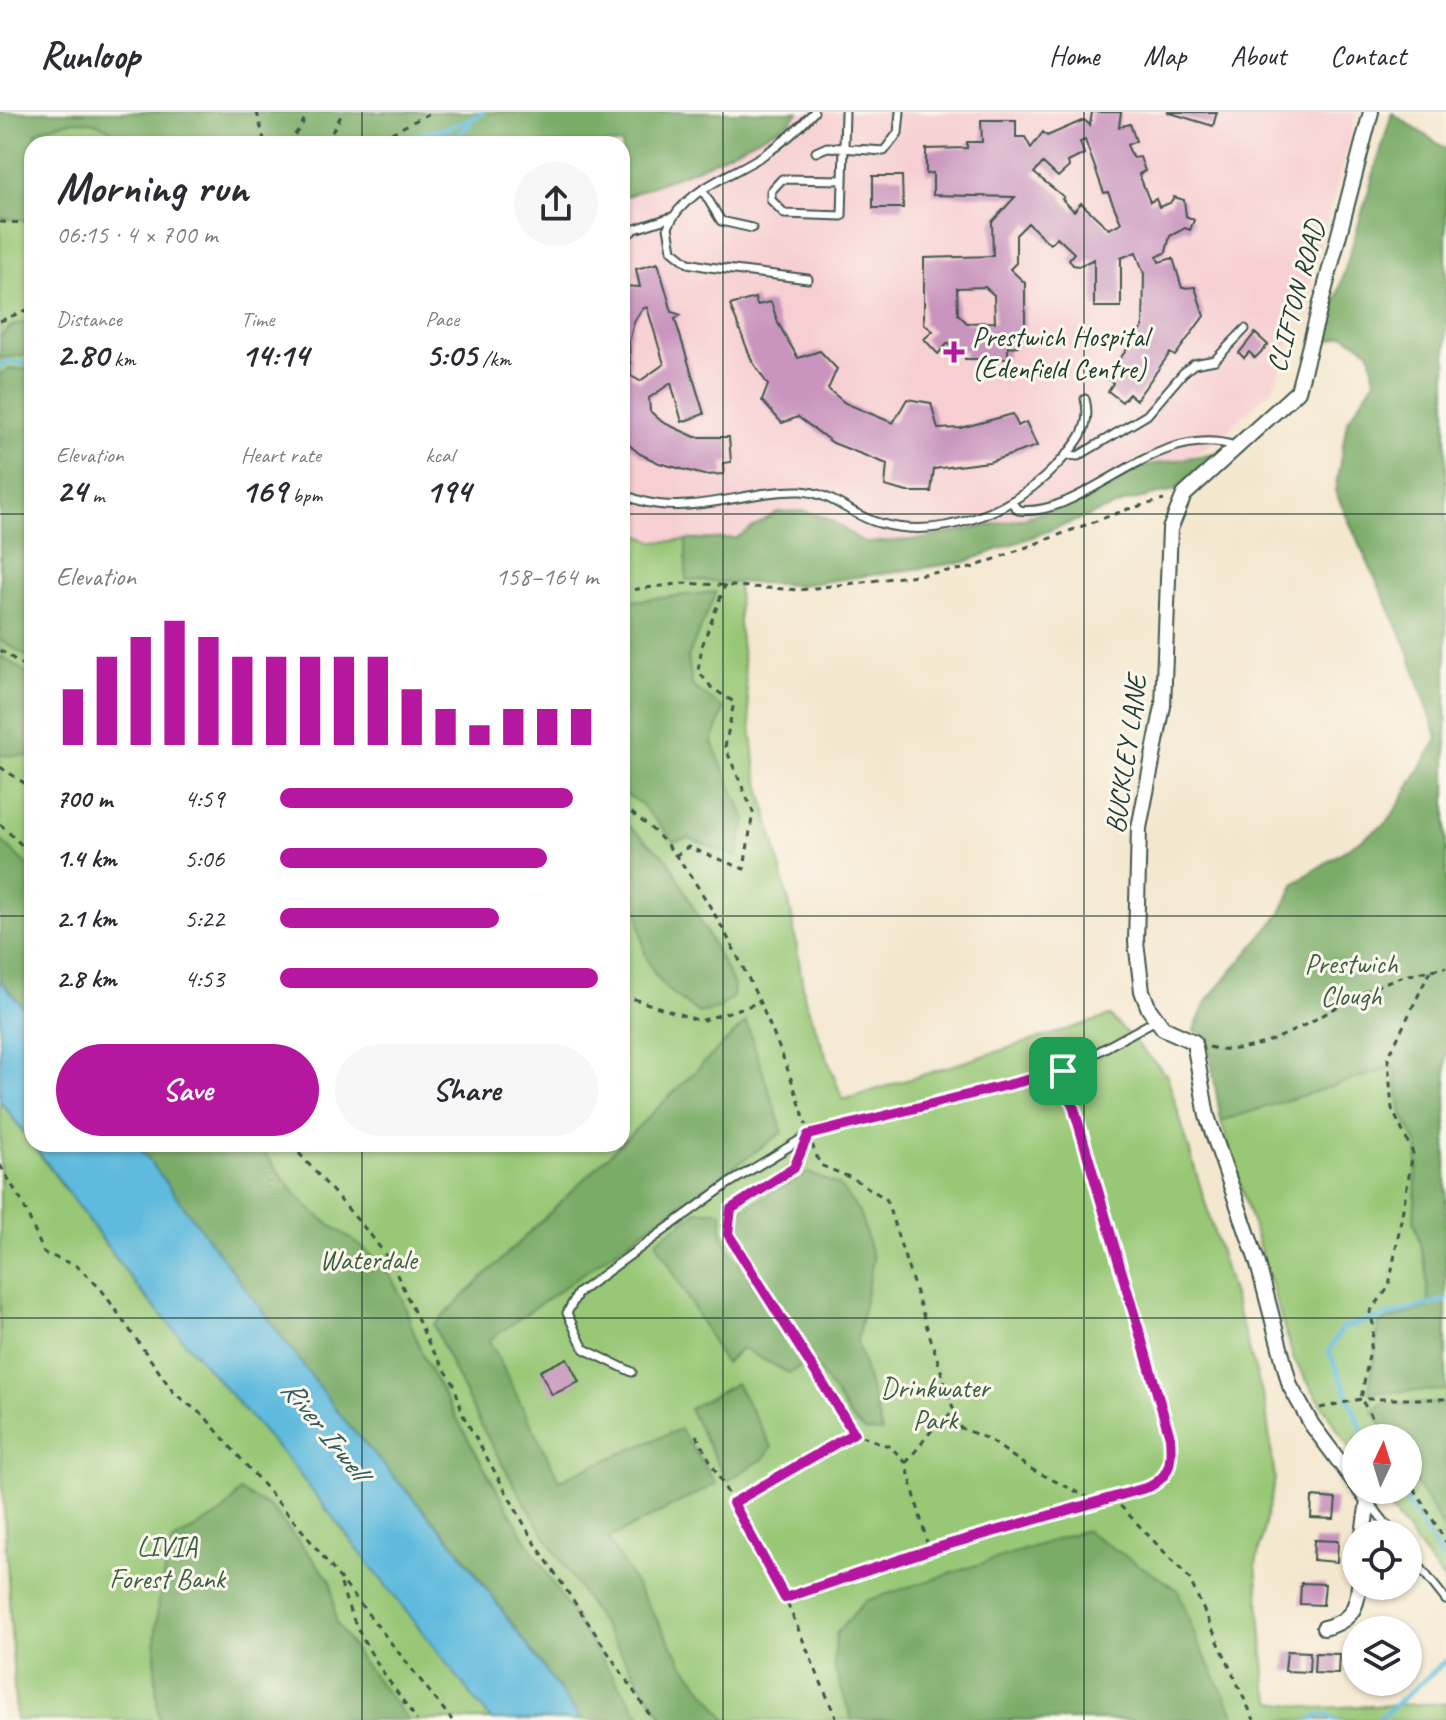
<!DOCTYPE html>
<meta charset="utf-8">
<style>
:root{--surface:#fff;--page:#f7f7f7;--text:#2b2b33;--muted:#7c7c81;--line:#e1e1e2;--accent:#b5179e}
body{margin:0;font-family:Caveat,sans-serif;background:var(--page);color:var(--text);height:100vh;display:flex;flex-direction:column;font-size:30px;white-space:nowrap}
*{box-sizing:border-box;margin:0}
p{font-size:26px;color:var(--muted)}
.icon{flex:none;width:44px;height:44px;fill:none;stroke:currentColor;stroke-width:2;stroke-linecap:round;stroke-linejoin:round}
.map{position:relative;flex:1;overflow:hidden}
.sheet{position:absolute;left:24px;top:24px;width:606px;height:1016px;display:flex;flex-direction:column;background:var(--surface);border-radius:24px;box-shadow:0 2px 6px #0004}
.sheet>*{flex:none}
.needle{width:52px;rotate:4deg}
.controls{position:absolute;left:1342px;top:1312px;display:grid;gap:16px}
.controls a{display:grid;place-items:center;width:80px;height:80px;border-radius:50%;background:var(--surface);box-shadow:0 2px 6px #0004;font-size:40px}
.pin{position:absolute;display:grid;place-items:center;width:68px;height:68px;color:#fff;margin:-34px;border-radius:16px;box-shadow:0 4px 12px #0006}
.round{display:grid;place-items:center;flex:none;width:84px;height:84px;border-radius:42px;background:var(--page)}
.overview{display:flex;align-items:center;justify-content:space-between;height:136px;padding:0 32px}
h1{font-size:44px;font-weight:600;line-height:60px}
.stats{display:grid;grid-template-columns:repeat(3,1fr);gap:12px;height:136px;padding:8px 32px}
.stats div{display:grid;align-content:center}
.stats b{font-size:34px;font-weight:600}
.stats small{font-size:22px;font-weight:400}
.stats p{font-size:22px}
.chart{height:224px;padding:16px 32px}
.chart p{display:flex;justify-content:space-between}
.chart svg{width:100%;height:144px;margin-top:8px;stroke:var(--accent);stroke-width:6}
.action{display:flex;gap:16px;margin-top:auto;padding:16px 32px}
.action a{flex:1;height:92px;border-radius:48px;background:var(--accent);color:#fff;font-size:32px;font-weight:600;line-height:92px;text-align:center}
.action a+a{background:var(--page);color:var(--text)}
ul{padding:0 32px;list-style:none;font-size:26px}
li{display:grid;grid-template-columns:128px 96px 1fr;align-items:center;height:60px}
li i{height:20px;border-radius:10px;background:var(--accent)}
header{display:flex;align-items:center;gap:48px;box-sizing:border-box;height:112px;padding:0 40px;background:var(--surface);border-bottom:2px solid var(--line)}
header strong{font-size:38px}
nav{display:flex;gap:44px;margin-inline-start:auto;font-size:28px}
.map>svg:first-child{display:block}
.built{fill:#f7cfd3}
.green{fill:#98c776;stroke:#5c8255;stroke-width:2}
.forest{fill:#7aac67;stroke:#4c744e;stroke-width:2}
.water{fill:#5fbadd;stroke:#3f7c88;stroke-width:2}
.lines{fill:none;stroke-linecap:round;stroke-linejoin:round}
.stream{stroke:#5fbadd;stroke-width:5}
.building{fill:#c995be;fill-rule:evenodd}
.service-casing{stroke:#3f564b;stroke-width:11}
.minor-casing{stroke:#3f564b;stroke-width:18}
.path{stroke:#3f564b;stroke-width:3;stroke-dasharray:6 6;stroke-linecap:butt}
.service{stroke:#fff;stroke-width:7}
.minor{stroke:#fff;stroke-width:14}
.route-casing{stroke:#fff;stroke-width:16}
.route{stroke:#b5179e;stroke-width:10}
.grid{fill:none;stroke:#1f3d34;stroke-width:2;stroke-opacity:0.55}
.poi-dot{fill:#b5179e;stroke:#fbf7ec;stroke-width:3}
.labels{text-anchor:middle;stroke-width:6;stroke-linejoin:round;paint-order:stroke}
.street-label{font-size:28px;fill:#1f3d34;stroke:#fbf7ec}
.poi-label{font-size:28px;fill:#1f3d34;stroke:#fbf7ec;text-anchor:start}
.park-label{font-size:28px;fill:#3d6044;stroke:#fbf7ec}
.water-label{font-size:30px;font-style:italic;fill:#2f5c5e;stroke:#fbf7ec}
</style>
<header>
<strong>Runloop</strong>
<nav><a>Home</a><a>Map</a><a>About</a><a>Contact</a></nav>
</header>
<div class="map">
<svg width="1446" height="1608" viewBox="0 0 1446 1608">
<rect width="100%" height="100%" fill="#fbf7ec"/>
<filter id="ink" filterUnits="userSpaceOnUse"><feTurbulence type="fractalNoise" baseFrequency=".0125" numOctaves="2"/><feDisplacementMap in="SourceGraphic" scale="16" xChannelSelector="R" yChannelSelector="G"/><feConvolveMatrix kernelMatrix="1 2 1 2 8 2 1 2 1" color-interpolation-filters="sRGB"/></filter>
<filter id="wash" filterUnits="userSpaceOnUse"><feTurbulence type="fractalNoise" baseFrequency=".006" numOctaves="4" result="noise"/><feDisplacementMap in="SourceGraphic" scale="32" xChannelSelector="R" yChannelSelector="G"/><feGaussianBlur stdDeviation="1.8" result="paint"/><feColorMatrix in="noise" values="0 0 0 0 0 0 0 0 0 0 0 0 0 0 0 0 0 1.4 0 .05"/><feComposite in="paint" operator="in"/></filter>
<g filter="url(#wash)">
<rect width="100%" height="100%" fill="#f4e7cf"/>
<path class="built" d="M 798,0 L 1357,0 L 1300,205 L 1273,276 L 1219,326 L 1174,357 L 968,437 L 736,426 L 653,430 L 622,414 L 622,86 L 705,53 L 790,10 Z"/>
<path class="green" d="M 0,0 L 798,0 L 790,10 L 705,53 L 622,86 L 622,32 L 32,32 L 32,905 L 0,868 Z
M 622,414 L 653,430 L 737,426 L 739,512 L 756,658 L 791,799 L 805,888 L 843,988 L 1110,904 L 1167,963 L 1265,1291 L 1275,1367 L 1256,1452 L 1266,1574 L 1273,1590 L 1316,1596 L 1446,1591 L 1446,1608 L 581,1608 L 457,1435 L 137,1032 L 622,1032 Z
M 1446,938 L 1446,1471 L 1376,1378 L 1408,1378 L 1408,1326 L 1356,1326 L 1356,1347 L 1294,1248 L 1221,1009 Z
M 0,989 L 137,1175 L 292,1353 L 491,1608 L 16,1608 L 0,1329 Z"/>
<path class="forest" d="M 0,0 L 798,0 L 790,10 L 705,53 L 622,86 L 622,32 L 125,32 C 103,3 68,5 37,20 C 28,54 29,72 31,108 L 0,106 Z
M 1392,1 L 1446,37 L 1446,1278 L 1369,1280 L 1379,1211 L 1429,1195 L 1426,1156 L 1414,1109 L 1418,1033 L 1402,1002 L 1394,955 L 1221,1009 L 1207,924 L 1194,918 L 1206,890 L 1281,801 L 1295,771 L 1388,710 L 1438,627 L 1406,533 L 1335,379 L 1347,310 L 1375,268 L 1370,239 L 1344,223 L 1323,231 Z
M 32,207 L 32,242 L 0,246 L 0,225 L 12,214 Z
M 9,257 L 32,257 L 32,548 L 0,527 L 0,263 Z
M 1221,340 L 1175,378 L 1126,390 L 965,450 L 800,473 L 686,468 L 686,428 L 736,426 L 777,400 L 805,399 L 827,406 L 865,431 L 923,427 L 1020,407 L 1071,391 L 1134,356 Z
M 716,480 L 688,545 L 692,574 L 724,597 L 712,631 L 746,707 L 737,745 L 689,726 L 674,729 L 640,691 L 622,680 L 622,490 Z
M 0,543 L 32,565 L 32,644 L 0,643 Z
M 622,709 L 668,747 L 734,873 L 733,885 L 718,897 L 699,901 C 653,870 642,854 639,798 L 622,787 Z
M 0,727 L 32,758 L 32,905 L 0,868 Z
M 746,910 L 783,1020 L 489,1228 L 559,1368 L 680,1317 L 716,1372 L 608,1427 L 682,1550 L 727,1608 L 665,1608 C 582,1480 492,1355 434,1213 Z
M 137,1032 L 258,1032 C 273,1053 289,1076 307,1094 C 328,1115 363,1130 383,1155 C 407,1183 411,1223 428,1254 C 494,1375 563,1497 644,1608 L 581,1608 L 457,1435 L 348,1313 Z
M 808,1061 L 839,1073 L 860,1102 L 873,1147 L 857,1229 L 882,1320 L 864,1319 L 850,1305 L 745,1145 L 735,1117 L 742,1098 Z
M 698,1099 L 722,1099 L 722,1121 L 729,1137 L 804,1253 L 789,1261 L 741,1236 L 725,1252 L 656,1129 Z
M 736,1271 L 772,1335 L 763,1347 L 727,1369 L 689,1297 Z
M 1446,1291 L 1446,1421 L 1408,1357 L 1408,1326 L 1389,1326 L 1373,1299 L 1382,1292 Z
M 240,1379 L 271,1396 L 331,1469 L 336,1510 L 360,1547 L 408,1608 L 159,1608 C 152,1548 153,1488 172,1430 L 223,1400 Z
M 1085,1418 L 1178,1478 L 1197,1529 L 1237,1608 L 852,1608 L 834,1555 L 836,1522 L 865,1489 Z"/>
<path class="water" d="M 0,868 L 32,905 L 32,1030 L 0,989 Z
M 33,1032 L 137,1032 L 348,1313 L 456,1435 L 581,1608 L 491,1608 L 292,1353 L 137,1175 Z"/>
<g class="lines">
<path class="stream" d="M 394,32 C 422,19 462,17 483,0
M 452,32 L 470,11
M 0,254 L 6,250 L 32,252
M 1366,1326 L 1329,1239 L 1342,1216 L 1446,1188
M 1399,1378 L 1446,1452
M 1311,1608 L 1324,1602 L 1336,1608
M 1378,1608 L 1446,1549"/>
</g>
<g id="blocks">
<path class="building" d="M 1092,0 L 1121,0 L 1119,15 L 1130,12 L 1136,29 L 1127,33 L 1133,46 L 1140,45 L 1145,59 L 1139,62 L 1150,90 L 1156,87 L 1159,95 L 1170,91 L 1174,85 L 1184,88 L 1186,104 L 1194,108 L 1190,118 L 1185,116 L 1170,124 L 1166,140 L 1157,145 L 1159,150 L 1173,146 L 1182,176 L 1195,175 L 1204,204 L 1175,244 L 1170,241 L 1136,288 L 1129,282 L 1122,290 L 1108,279 L 1113,271 L 1106,266 L 1143,215 L 1144,162 L 1136,140 L 1121,146 L 1121,195 L 1094,195 L 1094,147 L 1079,154 L 1073,153 L 1069,147 L 1074,141 L 1057,125 L 1050,132 L 1028,111 L 1016,123 L 1016,151 L 1010,157 L 1025,171 L 1025,225 L 1018,227 L 1018,234 L 1008,235 L 1008,247 L 965,247 L 965,239 L 957,239 L 948,231 L 938,242 L 924,227 L 933,219 L 924,212 L 924,146 L 993,144 L 992,110 L 1015,85 L 933,83 L 933,61 L 926,62 L 926,37 L 967,36 L 967,30 L 982,30 L 981,8 L 1016,8 L 1016,25 L 1025,25 L 1031,36 L 1043,20 L 1047,24 L 1084,8 L 1090,13 ZM 1085,28 L 1104,81 L 1108,80 L 1121,111 L 1109,117 L 1081,91 L 1074,99 L 1062,87 L 1064,85 L 1034,61 L 1043,51 L 1058,65 L 1069,55 L 1068,50 L 1084,42 L 1080,30 ZM 985,175 L 994,183 L 995,210 L 967,211 L 958,202 L 957,176 Z
M 1167,0 L 1217,0 L 1213,14 Z
M 873,64 L 902,64 L 903,96 L 873,96 Z
M 658,151 L 672,200 L 681,203 L 675,207 L 704,302 L 682,310 L 671,271 L 649,286 L 650,299 L 662,310 L 695,325 L 729,325 L 731,350 L 723,351 L 724,362 L 704,363 L 659,351 L 640,342 L 622,327 L 622,174 L 640,175 L 636,157 ZM 647,195 L 664,252 L 640,269 L 631,264 L 629,230 L 634,210 L 642,197 Z
M 755,186 L 757,193 L 771,190 L 778,211 L 798,246 L 820,239 L 837,257 L 828,277 L 845,291 L 893,311 L 907,287 L 931,291 L 938,317 L 961,316 L 1013,302 L 1018,314 L 1026,310 L 1037,334 L 989,350 L 934,357 L 931,380 L 907,380 L 885,374 L 887,352 L 833,331 L 798,305 L 782,311 L 762,289 L 768,273 L 752,249 L 730,193 Z
M 1255,221 L 1268,233 L 1255,246 L 1249,240 L 1244,246 L 1239,241 Z
M 567,1246 L 579,1270 L 552,1283 L 540,1259 Z
M 1312,1385 L 1336,1387 L 1334,1407 L 1311,1406 Z
M 1314,1428 L 1338,1429 L 1337,1450 L 1313,1448 Z
M 1301,1471 L 1325,1472 L 1323,1493 L 1300,1492 Z
M 1371,1474 L 1395,1474 L 1394,1480 L 1371,1478 Z
M 1287,1539 L 1310,1540 L 1309,1560 L 1285,1559 Z
M 1315,1541 L 1339,1542 L 1338,1562 L 1314,1561 Z"/>
</g>
</g>
<g filter="url(#ink)">
<use href="#blocks" fill-opacity="0" stroke="#3f564b" stroke-width="2"/>
<g class="lines">
<defs>
<path id="service" d="M 816,40 L 827,35 L 884,39 L 898,21 L 900,0
M 843,68 L 782,67 L 771,79 L 771,88 L 785,102 L 842,104 L 845,0
M 703,79 L 721,109 L 752,116
M 622,127 L 635,117 L 672,105
M 808,167 L 709,155 L 688,151 L 672,138 L 668,115 C 683,79 731,64 762,44 C 781,32 799,17 814,0
M 1066,343 L 1078,344 L 1147,303 L 1183,261 L 1194,252 L 1215,248 L 1245,217
M 622,381 C 676,411 744,377 801,379 C 833,381 851,404 879,411 C 942,429 1013,399 1056,354 C 1075,334 1093,316 1085,287
M 1012,391 L 1018,398 C 1085,407 1154,308 1235,334
M 632,1260 L 584,1237 L 567,1201 L 578,1181 L 728,1072 L 808,1023 L 1063,959 L 1156,908
M 1368,1389 L 1394,1422
M 1408,1440 L 1446,1488"/>
<path id="minor" d="M 1356,1372 L 1312,1313 L 1290,1274 L 1258,1152 L 1207,1004 L 1194,930 L 1163,916 L 1149,897 L 1142,879 L 1136,830 L 1139,716 L 1163,594 L 1170,417 L 1184,383 L 1298,279 L 1371,0
M 1360,1378 L 1368,1389 L 1363,1422
M 1324,1516 C 1348,1510 1357,1499 1359,1474"/>
</defs>
<use href="#service" class="service-casing"/>
<use href="#minor" class="minor-casing"/>
<path class="path" d="M 257,0 L 265,32
M 287,32 L 301,15 L 307,0
M 331,32 L 331,22 L 343,0
M 370,32 L 432,0
M 0,110 L 32,111
M 0,209 L 32,196
M 622,479 L 685,471 L 800,478 L 971,456 L 1128,397 L 1164,388
M 0,538 L 32,559
M 0,655 L 32,676
M 622,693 C 634,703 648,713 659,724 C 717,785 784,933 806,1013
M 0,712 L 32,743
M 675,744 L 688,735 L 744,757 L 753,700 L 725,635 L 734,590 L 712,576 L 698,559 L 702,534 L 725,473
M 622,883 L 700,909 L 758,891
M 1209,935 C 1269,950 1335,888 1392,868 C 1409,862 1428,859 1446,855
M 291,1032 L 370,1122 L 392,1152 L 430,1234 L 454,1272 L 463,1303 L 533,1428 L 653,1608
M 812,1032 L 820,1053 L 854,1067 L 886,1087 L 959,1315 L 990,1328 L 1029,1356 L 1095,1389
M 800,1041 L 794,1056 L 731,1097 L 728,1122 L 854,1321 L 891,1335 L 906,1351 L 929,1438
M 0,1053 L 22,1090 L 44,1141 L 77,1154 L 101,1177 L 174,1281 L 205,1305 L 301,1417 L 452,1608
M 1320,1296 L 1361,1287 L 1446,1287
M 696,1323 L 785,1486 L 837,1608
M 1384,1326 L 1361,1287 L 1374,1216 L 1370,1200 L 1389,1175 L 1413,1041 L 1392,997 L 1388,946 L 1430,859
M 906,1351 L 932,1318 L 954,1299
M 1408,1366 L 1446,1430
M 1112,1385 L 1189,1466 L 1254,1608
M 733,1391 L 854,1321
M 341,1472 C 355,1525 386,1565 417,1608
M 785,1486 L 929,1438 L 1149,1375 C 1171,1364 1172,1349 1170,1325 L 1066,971"/>
<use href="#service" class="service"/>
<use href="#minor" class="minor"/>
</g>
</g>
<g class="lines" filter="url(#ink)">
<defs>
<path id="route" d="M 1063,959 L 1170,1325 C 1172,1349 1171,1364 1149,1375 L 929,1438 L 785,1486 L 733,1391 L 854,1321 L 728,1122 L 731,1097 L 794,1056 L 808,1023 Z"/>
</defs>
<use href="#route" class="route-casing"/>
<use href="#route" class="route"/>
</g>
<path class="grid" d="M 362,0 L 362,32M 723,0 L 723,1608M 1084,0 L 1084,1608M 0,402 L 32,402M 622,402 L 1446,402M 0,804 L 32,804M 622,804 L 1446,804M 362,1032 L 362,1608M 0,1206 L 1446,1206"/>
<path class="poi-dot" d="M950 228h8v8h8v8h-8v8h-8v-8h-8v-8h8z"/>
<g class="labels">
<g class="street-label">
<text transform="translate(1295 184) rotate(-75)" y="10">CLIFTON ROAD</text>
<text transform="translate(1125 642) rotate(-82)" y="10">BUCKLEY LANE</text>
</g>
<g class="poi-label">
<text x="972" y="234">Prestwich Hospital<tspan x="972" dy="32">(Edenfield Centre)</tspan></text>
</g>
<g class="park-label">
<text x="1351" y="861">Prestwich<tspan x="1351" dy="32">Clough</tspan></text>
<text x="368" y="1157">Waterdale</text>
<text x="935" y="1285">Drinkwater<tspan x="935" dy="32">Park</tspan></text>
<text x="167" y="1444">LIVIA<tspan x="167" dy="32">Forest Bank</tspan></text>
</g>
<g class="water-label">
<text transform="translate(325 1317) rotate(51)" y="10">River Irwell</text>
</g>
</g>
</svg>
<div class="controls">
<a><svg class="needle" viewBox="-14 -14 28 28"><path d="M0-13l5 13h-10z" fill="#e53935"/><path d="M0 13l5-13h-10z" fill="#7c7c81"/></svg></a>
<a><svg class="icon" aria-label="locate" viewBox="0 0 24 24"><circle cx="12" cy="12" r="6"/><path d="M12 2v4M12 18v4M2 12h4M18 12h4"/></svg></a>
<a><svg class="icon" aria-label="layers" viewBox="0 0 24 24"><path d="M12 4l9 5-9 5-9-5zM3 14l9 5 9-5"/></svg></a>
</div>
<div class="pin" style="left:1063px;top:959px;background:#1e9e55"><svg class="icon" aria-label="arrive" viewBox="0 0 24 24"><path d="M6 21V4h12l-3 4 3 4H6"/></svg></div>
<section class="sheet">
<div class="overview"><div><h1>Morning run</h1><p>06:15 · 4 × 700 m</p></div><a class="round"><svg class="icon" aria-label="share" viewBox="0 0 24 24"><path d="M12 15V3M7 8l5-5 5 5M5 13v7h14v-7"/></svg></a></div>
<div class="stats">
<div><p>Distance</p><b>2.80<small> km</small></b></div>
<div><p>Time</p><b>14:14</b></div>
<div><p>Pace</p><b>5:05<small> /km</small></b></div>
</div>
<div class="stats">
<div><p>Elevation</p><b>24<small> m</small></b></div>
<div><p>Heart rate</p><b>169<small> bpm</small></b></div>
<div><p>kcal</p><b>194</b></div>
</div>
<div class="chart"><p><span>Elevation</span>158–164 m</p>
<svg viewBox="0 0 160 44" preserveAspectRatio="none"><path d="M5 44V27M15 44V17M25 44V11M35 44V6M45 44V11M55 44V17M65 44V17M75 44V17M85 44V17M95 44V17M105 44V27M115 44V33M125 44V38M135 44V33M145 44V33M155 44V33"/></svg>
</div>
<ul>
<li><b>700 m</b>4:59<i style="width:92%"></i></li>
<li><b>1.4 km</b>5:06<i style="width:84%"></i></li>
<li><b>2.1 km</b>5:22<i style="width:69%"></i></li>
<li><b>2.8 km</b>4:53<i style="width:100%"></i></li>
</ul>
<div class="action"><a>Save</a><a>Share</a></div>
</section>
</div>
